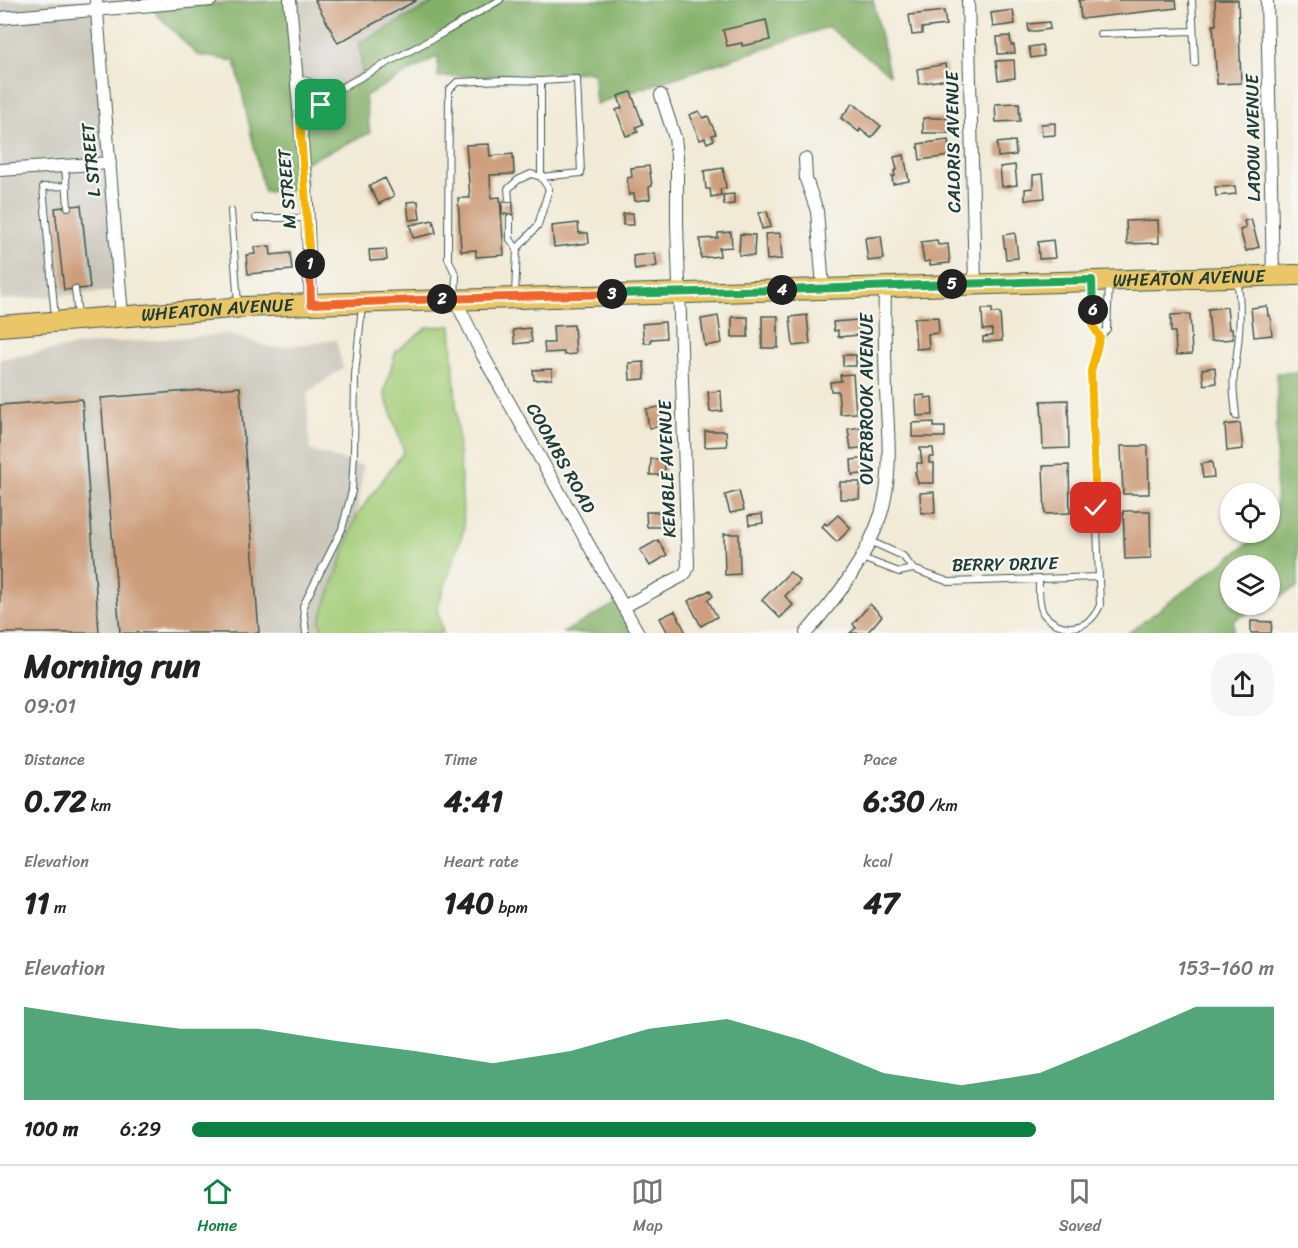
<!DOCTYPE html>
<meta charset="utf-8">
<style>
:root{--surface:#fff;--page:#f6f6f6;--text:#222;--muted:#767676;--line:#e0e0e0;--accent:#0b8043}
body{margin:0;font-family:Sriracha,sans-serif;background:var(--page);color:var(--text);height:100vh;display:flex;flex-direction:column;font-size:22px;white-space:nowrap}
*{box-sizing:border-box;margin:0}
p{font-size:20px;color:var(--muted)}
.icon{flex:none;width:33px;height:33px;fill:none;stroke:currentColor;stroke-width:2;stroke-linecap:round;stroke-linejoin:round}
.map{position:relative;height:633px;overflow:hidden}
.panel{display:flex;flex-direction:column;background:var(--surface);flex:1}
.panel>*{flex:none}
.controls{position:absolute;left:1220px;top:483px;display:grid;gap:12px}
.controls a{display:grid;place-items:center;width:60px;height:60px;border-radius:50%;background:var(--surface);box-shadow:0 2px 4px #0004;font-size:30px}
.pin{position:absolute;display:grid;place-items:center;width:51px;height:51px;color:#fff;margin:-26px;border-radius:12px;box-shadow:0 3px 9px #0006}
.km{position:absolute;width:30px;height:30px;margin:-15px;border-radius:50%;background:#222;color:#fff;font-size:16px;line-height:30px;text-align:center}
.round{display:grid;place-items:center;flex:none;width:63px;height:63px;border-radius:24px;background:var(--page)}
.summary{display:flex;align-items:center;justify-content:space-between;height:102px;padding:0 24px}
h1{font-size:33px;font-weight:700;line-height:45px}
.stats{display:grid;grid-template-columns:repeat(3,1fr);gap:9px;height:102px;padding:6px 24px}
.stats div{display:grid;align-content:center}
.stats b{font-size:30px;font-weight:700}
.stats small{font-size:16px;font-weight:400}
.stats p{font-size:16px}
.chart{height:168px;padding:12px 24px}
.chart p{display:flex;justify-content:space-between}
.chart svg{width:100%;height:108px;margin-top:6px;fill:var(--accent);opacity:.7}
ul{padding:0 24px;list-style:none;font-size:20px}
li{display:grid;grid-template-columns:96px 72px 1fr;align-items:center;height:45px}
li i{height:15px;border-radius:8px;background:var(--accent)}
.menu{display:flex;justify-content:space-around;align-items:center;height:84px;border-top:2px solid var(--line);background:var(--surface);font-size:16px;color:var(--muted)}
.menu a{display:grid;justify-items:center;gap:3px}
.menu .on{color:var(--accent)}
.map>svg:first-child{display:block}
.industrial{fill:#c8c4b8}
.green{fill:#a5ce79;stroke:#628656;stroke-width:1.5}
.forest{fill:#84b169;stroke:#52774e;stroke-width:1.5}
.building{fill:#cd9e7c}
.lines{fill:none;stroke-linecap:round;stroke-linejoin:round}
.lane-casing{stroke:#3e574c;stroke-width:8}
.street-casing{stroke:#3e574c;stroke-width:14}
.primary-casing{stroke:#3e574c;stroke-width:22}
.lane{stroke:#fff;stroke-width:6}
.street{stroke:#fff;stroke-width:12}
.primary{stroke:#eac669;stroke-width:20}
.split-1-casing{stroke:#fff;stroke-width:12}
.split-2-casing{stroke:#fff;stroke-width:12}
.split-3-casing{stroke:#fff;stroke-width:12}
.split-4-casing{stroke:#fff;stroke-width:12}
.split-5-casing{stroke:#fff;stroke-width:12}
.split-6-casing{stroke:#fff;stroke-width:12}
.split-7-casing{stroke:#fff;stroke-width:12}
.split-1{stroke:#f5b400;stroke-width:8}
.split-2{stroke:#f0652b;stroke-width:8}
.split-3{stroke:#f0652b;stroke-width:8}
.split-4{stroke:#22a559;stroke-width:8}
.split-5{stroke:#22a559;stroke-width:8}
.split-6{stroke:#22a559;stroke-width:8}
.split-7{stroke:#f5b400;stroke-width:8}
.labels{text-anchor:middle;stroke-width:4.5;stroke-linejoin:round;paint-order:stroke}
.street-label{font-size:18px;fill:#1f3d34;stroke:#f6f6f2}
</style>
<div class="map">
<svg width="1298" height="633" viewBox="0 0 1298 633">
<rect width="100%" height="100%" fill="#f6f6f2"/>
<filter id="ink" filterUnits="userSpaceOnUse"><feTurbulence type="fractalNoise" baseFrequency=".0167" numOctaves="2"/><feDisplacementMap in="SourceGraphic" scale="12" xChannelSelector="R" yChannelSelector="G"/><feConvolveMatrix kernelMatrix="1 2 1 2 8 2 1 2 1" color-interpolation-filters="sRGB"/></filter>
<filter id="wash" filterUnits="userSpaceOnUse"><feTurbulence type="fractalNoise" baseFrequency=".008" numOctaves="4" result="noise"/><feDisplacementMap in="SourceGraphic" scale="24" xChannelSelector="R" yChannelSelector="G"/><feGaussianBlur stdDeviation="1.35" result="paint"/><feColorMatrix in="noise" values="0 0 0 0 0 0 0 0 0 0 0 0 0 0 0 0 0 1.4 0 .05"/><feComposite in="paint" operator="in"/></filter>
<g filter="url(#wash)">
<rect width="100%" height="100%" fill="#f1ead6"/>
<path class="industrial" d="M 0,0 L 438,0 L 360,43 L 362,74 L 299,107 L 291,0 L 98,11 L 118,291 L 0,300 Z
M 229,334 L 272,348 L 336,340 L 343,368 L 307,393 L 310,450 L 363,466 L 357,515 L 320,621 L 323,633 L 0,633 L 0,359 L 82,345 Z"/>
<path class="green" d="M 451,326 L 464,529 L 437,609 L 443,633 L 323,633 L 320,621 L 357,515 L 404,451 L 384,393 L 396,351 L 428,327 Z"/>
<path class="forest" d="M 291,0 L 300,107 L 362,74 L 360,43 L 438,0 L 873,0 L 889,74 L 828,27 L 596,104 L 593,72 L 438,77 L 438,56 L 365,96 L 370,133 L 304,163 L 305,189 L 264,192 L 235,61 L 197,55 L 151,8 Z
M 1298,372 L 1298,587 L 1269,602 L 1269,566 L 1230,566 L 1230,604 L 1264,605 L 1234,620 L 1233,633 L 1128,633 L 1262,533 L 1269,532 L 1269,527 L 1276,522 L 1277,373 Z
M 619,602 L 636,633 L 562,633 Z"/>
<g id="blocks">
<path class="building" d="M 315,0 L 417,0 L 338,43 Z
M 1079,0 L 1176,0 L 1177,8 L 1081,19 Z
M 1215,0 L 1238,0 L 1241,83 L 1217,84 L 1213,25 L 1216,25 Z
M 1013,10 L 1015,24 L 993,27 L 991,13 Z
M 944,11 L 946,25 L 922,28 L 922,34 L 912,35 L 909,15 Z
M 766,20 L 770,40 L 742,46 L 742,43 L 727,46 L 723,30 Z
M 1049,22 L 1050,29 L 1029,32 L 1028,24 Z
M 1010,36 L 1011,45 L 1014,45 L 1015,53 L 998,54 L 997,37 Z
M 1042,45 L 1044,56 L 1031,58 L 1029,47 Z
M 1014,60 L 1015,78 L 998,80 L 996,61 Z
M 945,64 L 948,79 L 919,84 L 917,69 Z
M 631,92 L 643,124 L 636,127 L 638,132 L 626,136 L 616,110 L 622,108 L 618,96 Z
M 853,103 L 881,126 L 871,138 L 860,129 L 859,132 L 841,118 Z
M 1019,103 L 1020,121 L 996,122 L 995,104 Z
M 699,111 L 703,118 L 708,116 L 716,134 L 712,135 L 714,140 L 707,143 L 705,138 L 700,140 L 689,115 Z
M 923,118 L 948,118 L 949,133 L 923,133 Z
M 1055,123 L 1055,135 L 1042,136 L 1041,124 Z
M 948,140 L 950,156 L 920,160 L 918,144 Z
M 1015,141 L 1016,155 L 998,157 L 997,143 Z
M 489,144 L 490,156 L 513,154 L 514,174 L 490,175 L 491,198 L 500,197 L 504,255 L 476,257 L 476,250 L 461,251 L 458,198 L 470,198 L 466,145 Z
M 904,155 L 909,181 L 893,184 L 892,176 L 895,176 L 894,171 L 897,170 L 894,157 Z
M 1015,165 L 1017,185 L 1002,187 L 1000,167 Z
M 649,166 L 652,186 L 649,187 L 650,199 L 635,201 L 634,194 L 629,195 L 627,178 L 632,177 L 631,168 Z
M 723,168 L 726,188 L 720,189 L 721,195 L 711,197 L 710,189 L 706,189 L 704,171 Z
M 1043,174 L 1045,198 L 1025,200 L 1025,189 L 1033,188 L 1033,175 Z
M 385,178 L 394,196 L 379,204 L 369,186 Z
M 1235,186 L 1236,194 L 1216,196 L 1215,187 Z
M 734,194 L 734,204 L 724,205 L 723,195 Z
M 418,201 L 420,219 L 409,220 L 407,202 Z
M 502,202 L 513,202 L 513,214 L 502,214 Z
M 81,205 L 90,288 L 64,290 L 55,208 Z
M 767,211 L 771,227 L 762,229 L 759,213 Z
M 633,213 L 634,225 L 623,225 L 623,214 Z
M 1251,219 L 1259,247 L 1246,251 L 1240,230 L 1246,228 L 1244,221 Z
M 433,220 L 436,233 L 413,238 L 410,225 Z
M 1158,220 L 1159,243 L 1127,244 L 1126,221 Z
M 578,223 L 579,233 L 588,233 L 589,243 L 554,247 L 552,226 Z
M 731,232 L 732,247 L 719,248 L 720,256 L 701,258 L 700,239 L 718,238 L 718,233 Z
M 780,233 L 782,259 L 767,260 L 765,234 Z
M 1015,233 L 1018,258 L 1006,259 L 1003,235 Z
M 740,234 L 755,235 L 754,256 L 739,255 Z
M 881,236 L 884,259 L 868,261 L 865,238 Z
M 937,240 L 938,245 L 948,244 L 950,263 L 930,265 L 930,261 L 924,262 L 921,242 Z
M 1053,240 L 1055,258 L 1039,259 L 1038,242 Z
M 270,246 L 271,255 L 290,253 L 292,270 L 248,274 L 246,255 L 255,254 L 254,247 Z
M 386,249 L 387,260 L 370,261 L 369,250 Z
M 655,253 L 657,266 L 635,270 L 633,256 Z
M 1267,306 L 1268,316 L 1270,316 L 1272,335 L 1254,337 L 1251,308 Z
M 1227,307 L 1229,329 L 1232,329 L 1233,339 L 1211,341 L 1208,309 Z
M 982,309 L 992,309 L 992,313 L 1000,313 L 1002,341 L 983,342 L 983,337 L 992,336 L 992,329 L 983,330 Z
M 1190,314 L 1192,354 L 1176,355 L 1175,332 L 1171,332 L 1171,315 Z
M 807,315 L 810,344 L 793,346 L 790,317 Z
M 718,316 L 722,343 L 705,346 L 701,319 Z
M 762,316 L 778,316 L 778,348 L 762,348 Z
M 732,317 L 748,317 L 748,337 L 732,337 Z
M 938,317 L 939,333 L 928,334 L 929,348 L 916,349 L 914,318 Z
M 858,320 L 859,335 L 838,337 L 838,330 L 834,331 L 833,322 Z
M 665,322 L 666,338 L 651,339 L 651,343 L 644,343 L 642,324 Z
M 574,325 L 576,354 L 564,355 L 564,352 L 545,353 L 544,343 L 554,343 L 553,326 Z
M 530,328 L 532,342 L 515,344 L 513,330 Z
M 843,355 L 856,355 L 856,366 L 843,366 Z
M 644,362 L 645,379 L 630,380 L 629,363 Z
M 1215,367 L 1216,383 L 1204,385 L 1202,369 Z
M 552,369 L 552,379 L 534,380 L 533,370 Z
M 853,374 L 856,413 L 840,414 L 838,391 L 831,391 L 830,382 L 841,381 L 840,375 Z
M 240,387 L 259,633 L 120,633 L 101,398 Z
M 721,391 L 722,411 L 710,412 L 708,392 Z
M 925,395 L 925,398 L 932,397 L 933,415 L 917,416 L 916,396 Z
M 82,399 L 99,633 L 0,633 L 0,405 Z
M 1068,400 L 1069,448 L 1043,449 L 1041,401 Z
M 665,406 L 668,425 L 649,428 L 646,409 Z
M 934,422 L 934,427 L 945,427 L 945,437 L 912,437 L 912,423 Z
M 1240,423 L 1243,449 L 1227,451 L 1225,425 Z
M 866,426 L 869,447 L 851,449 L 848,429 Z
M 705,431 L 726,431 L 727,446 L 705,447 Z
M 1121,446 L 1148,446 L 1149,494 L 1123,494 Z
M 920,448 L 933,448 L 934,457 L 929,457 L 929,463 L 934,463 L 934,483 L 918,483 L 915,472 L 917,471 L 917,463 L 922,463 Z
M 869,458 L 871,473 L 852,475 L 851,460 Z
M 651,459 L 665,459 L 665,475 L 650,475 Z
M 1212,462 L 1214,477 L 1203,478 L 1201,464 Z
M 1069,465 L 1070,513 L 1045,514 L 1043,466 Z
M 840,482 L 860,482 L 859,499 L 840,499 Z
M 739,491 L 744,510 L 730,513 L 725,495 Z
M 934,492 L 935,513 L 921,513 L 920,493 Z
M 1123,511 L 1150,511 L 1151,558 L 1125,559 Z
M 646,512 L 669,512 L 669,527 L 647,527 Z
M 762,514 L 763,523 L 749,525 L 748,516 Z
M 838,515 L 851,528 L 837,542 L 822,527 L 825,523 L 827,525 Z
M 724,534 L 739,534 L 740,574 L 725,575 Z
M 658,540 L 667,555 L 650,566 L 640,550 Z
M 790,572 L 800,581 L 785,596 L 793,605 L 780,618 L 762,600 Z
M 710,590 L 713,596 L 708,600 L 717,617 L 701,626 L 688,601 Z
M 870,604 L 882,616 L 867,633 L 850,633 L 856,628 L 853,624 Z
M 675,611 L 686,633 L 668,633 L 660,618 Z
M 1251,621 L 1272,622 L 1271,633 L 1251,633 Z"/>
</g>
</g>
<g filter="url(#ink)">
<use href="#blocks" fill-opacity="0" stroke="#3e574c" stroke-width="1.5"/>
<g class="lines">
<defs>
<path id="lane" d="M 1192,0 L 1195,63
M 1100,34 L 1193,31
M 296,78 L 337,90 L 321,105 L 301,119
M 337,90 L 443,33 L 500,0
M 65,166 L 68,207
M 509,199 L 508,189 L 518,180 L 531,174 L 541,177 L 581,173 L 577,79 L 541,81 L 541,177 L 549,189 L 538,225 L 517,249 L 515,294
M 231,211 L 238,304
M 256,218 L 307,218
M 510,218 L 510,239 L 517,249
M 1092,283 L 1093,326 L 1100,337
M 75,289 L 78,316
M 455,298 L 456,276 L 448,258 L 448,245 L 449,90 L 457,82 L 505,80 L 541,81
M 55,318 L 43,187 L 67,186
M 1236,416 C 1235,403 1232,387 1234,374 C 1239,344 1243,310 1237,280
M 870,541 L 903,556 L 913,569
M 862,558 L 899,572 L 913,569 L 949,582 L 1099,577
M 1039,579 C 1039,590 1038,602 1043,613 C 1058,633 1089,633 1100,605 L 1091,371 L 1100,337 L 1107,329 L 1109,284
M 306,633 L 303,606 L 342,529 L 352,491 L 354,452 L 355,375 L 362,306"/>
<path id="street" d="M 96,0 L 122,316
M 290,0 L 307,203 L 311,304
M 968,0 L 975,283
M 1267,0 L 1273,276
M 0,18 L 211,0
M 805,159 L 806,179 L 817,211 L 823,288
M 0,170 L 110,163
M 455,299 L 482,354 L 638,633
M 623,607 L 682,576 L 686,572 L 688,566 L 677,224 L 677,156 L 675,138 L 661,95
M 806,633 C 837,597 866,560 881,514 C 893,475 888,431 886,391 C 885,356 884,321 885,286"/>
<g id="primary">
<path id="s1" d="M 0,326 L 245,307 L 311,304 L 1298,275"/>
</g>
</defs>
<use href="#lane" class="lane-casing"/>
<use href="#street" class="street-casing"/>
<use href="#primary" class="primary-casing"/>
<use href="#lane" class="lane"/>
<use href="#street" class="street"/>
<use href="#primary" class="primary"/>
</g>
</g>
<g class="lines" filter="url(#ink)">
<defs>
<path id="split-1" d="M 310,264 L 300,119 L 321,105"/>
<path id="split-2" d="M 310,264 L 311,304 L 442,299"/>
<path id="split-3" d="M 442,299 L 612,294"/>
<path id="split-4" d="M 612,294 L 782,290"/>
<path id="split-5" d="M 782,290 L 952,284"/>
<path id="split-6" d="M 952,284 L 1092,280 L 1093,310"/>
<path id="split-7" d="M 1093,310 L 1093,326 L 1100,337 L 1091,371 L 1096,508"/>
</defs>
<use href="#split-1" class="split-1-casing"/>
<use href="#split-2" class="split-2-casing"/>
<use href="#split-3" class="split-3-casing"/>
<use href="#split-4" class="split-4-casing"/>
<use href="#split-5" class="split-5-casing"/>
<use href="#split-6" class="split-6-casing"/>
<use href="#split-7" class="split-7-casing"/>
<use href="#split-1" class="split-1"/>
<use href="#split-2" class="split-2"/>
<use href="#split-3" class="split-3"/>
<use href="#split-4" class="split-4"/>
<use href="#split-5" class="split-5"/>
<use href="#split-6" class="split-6"/>
<use href="#split-7" class="split-7"/>
</g>
<g class="labels">
<g class="street-label">
<text transform="translate(1253 138) rotate(-91)" y="6">LADOW AVENUE</text>
<text transform="translate(953 142) rotate(-91)" y="6">CALORIS AVENUE</text>
<text transform="translate(91 160) rotate(-95)" y="6">L STREET</text>
<text transform="translate(287 189) rotate(-94)" y="6">M STREET</text>
<text dy="6" stroke="none"><textPath href="#s1" startOffset="1190">WHEATON AVENUE</textPath></text>
<text dy="6" stroke="none"><textPath href="#s1" startOffset="218">WHEATON AVENUE</textPath></text>
<text transform="translate(867 399) rotate(-90)" y="6">OVERBROOK AVENUE</text>
<text transform="translate(561 458) rotate(61)" y="6">COOMBS ROAD</text>
<text transform="translate(667 469) rotate(-92)" y="6">KEMBLE AVENUE</text>
<text transform="translate(1005 564) rotate(-1)" y="6">BERRY DRIVE</text>
</g>
</g>
</svg>
<div class="controls">
<a><svg class="icon" aria-label="locate" viewBox="0 0 24 24"><circle cx="12" cy="12" r="6"/><path d="M12 2v4M12 18v4M2 12h4M18 12h4"/></svg></a>
<a><svg class="icon" aria-label="layers" viewBox="0 0 24 24"><path d="M12 4l9 5-9 5-9-5zM3 14l9 5 9-5"/></svg></a>
</div>
<div class="pin" style="left:321px;top:105px;background:#1e9e55"><svg class="icon" aria-label="arrive" viewBox="0 0 24 24"><path d="M6 21V4h12l-3 4 3 4H6"/></svg></div>
<div class="pin" style="left:1096px;top:508px;background:#d93025"><svg class="icon" aria-label="check" viewBox="0 0 24 24"><path d="M5 12l5 5 9-10"/></svg></div>
<b class="km" style="left:310px;top:264px">1</b>
<b class="km" style="left:442px;top:299px">2</b>
<b class="km" style="left:612px;top:294px">3</b>
<b class="km" style="left:782px;top:290px">4</b>
<b class="km" style="left:952px;top:284px">5</b>
<b class="km" style="left:1093px;top:310px">6</b>
</div>
<section class="panel">
<div class="summary"><div><h1>Morning run</h1><p>09:01</p></div><a class="round"><svg class="icon" aria-label="share" viewBox="0 0 24 24"><path d="M12 15V3M7 8l5-5 5 5M5 13v7h14v-7"/></svg></a></div>
<div class="stats">
<div><p>Distance</p><b>0.72<small> km</small></b></div>
<div><p>Time</p><b>4:41</b></div>
<div><p>Pace</p><b>6:30<small> /km</small></b></div>
</div>
<div class="stats">
<div><p>Elevation</p><b>11<small> m</small></b></div>
<div><p>Heart rate</p><b>140<small> bpm</small></b></div>
<div><p>kcal</p><b>47</b></div>
</div>
<div class="chart"><p><span>Elevation</span>153–160 m</p>
<svg viewBox="0 0 160 44" preserveAspectRatio="none"><path d="M0 44V6L10 11L20 15L30 15L40 20L50 24L60 29L70 24L80 15L90 11L100 20L110 33L120 38L130 33L140 20L150 6L160 6V44z"/></svg>
</div>
<ul>
<li><b>100 m</b>6:29<i style="width:78%"></i></li>
</ul>
</section>
<nav class="menu">
<a class="on"><svg class="icon" aria-label="home" viewBox="0 0 24 24"><path d="M3 11l9-7 9 7M6 9v11h12V9"/></svg>Home</a>
<a><svg class="icon" aria-label="map" viewBox="0 0 24 24"><path d="M3 6l6-2 6 2 6-2v14l-6 2-6-2-6 2zM9 4v14M15 6v14"/></svg>Map</a>
<a><svg class="icon" aria-label="saved" viewBox="0 0 24 24"><path d="M7 4h10v16l-5-4-5 4z"/></svg>Saved</a>
</nav>
